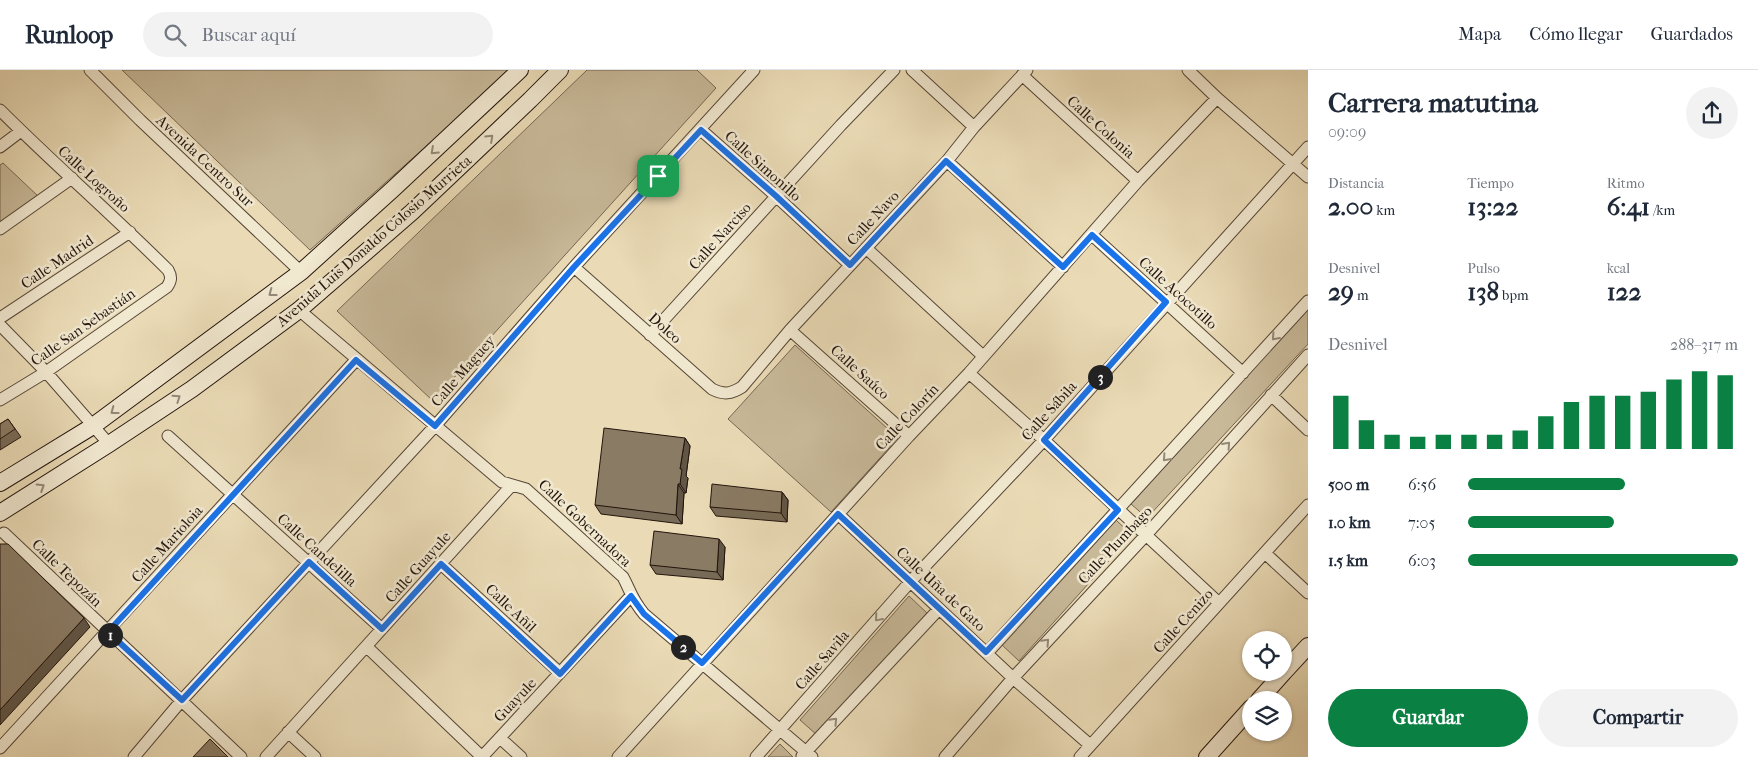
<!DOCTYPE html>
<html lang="es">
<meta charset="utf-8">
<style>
:root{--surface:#fff;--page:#f2f2f3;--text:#1f2937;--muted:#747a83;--line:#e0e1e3;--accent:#0b8043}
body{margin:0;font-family:"IM FELL French Canon",serif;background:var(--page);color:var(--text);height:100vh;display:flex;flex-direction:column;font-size:19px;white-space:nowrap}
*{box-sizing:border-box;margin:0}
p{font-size:16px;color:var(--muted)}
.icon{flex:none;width:28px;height:28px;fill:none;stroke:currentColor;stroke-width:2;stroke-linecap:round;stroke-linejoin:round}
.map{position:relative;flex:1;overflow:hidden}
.drawer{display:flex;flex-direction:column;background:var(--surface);width:450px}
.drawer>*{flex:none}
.tools{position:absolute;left:1242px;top:561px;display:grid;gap:10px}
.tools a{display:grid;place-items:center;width:50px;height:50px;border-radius:50%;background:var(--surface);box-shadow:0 1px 4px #0004;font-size:25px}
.pin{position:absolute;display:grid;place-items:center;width:42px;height:42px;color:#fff;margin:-21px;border-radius:10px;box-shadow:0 2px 8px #0006}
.km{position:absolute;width:25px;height:25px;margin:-12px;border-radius:50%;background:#222;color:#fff;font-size:14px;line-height:25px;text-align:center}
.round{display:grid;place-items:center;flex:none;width:52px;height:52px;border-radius:26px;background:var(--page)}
.overview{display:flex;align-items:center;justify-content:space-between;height:85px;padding:0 20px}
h1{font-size:28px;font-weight:700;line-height:38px}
.stats{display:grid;grid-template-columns:repeat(3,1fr);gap:8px;height:85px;padding:5px 20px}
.stats div{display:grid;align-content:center}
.stats b{font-size:25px;font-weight:700}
.stats small{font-size:14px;font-weight:400}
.stats p{font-size:14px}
.chart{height:140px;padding:10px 20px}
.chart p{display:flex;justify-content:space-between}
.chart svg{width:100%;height:90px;margin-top:5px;stroke:var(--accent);stroke-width:6}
.button{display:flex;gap:10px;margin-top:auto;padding:10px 20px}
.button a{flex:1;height:58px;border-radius:30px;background:var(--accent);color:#fff;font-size:20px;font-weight:700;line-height:58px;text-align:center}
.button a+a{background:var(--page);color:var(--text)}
ul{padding:0 20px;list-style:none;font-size:16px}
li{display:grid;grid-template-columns:80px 60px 1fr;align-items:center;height:38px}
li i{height:12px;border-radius:6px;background:var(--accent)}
header{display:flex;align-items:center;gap:30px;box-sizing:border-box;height:70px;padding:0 25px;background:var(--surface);border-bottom:1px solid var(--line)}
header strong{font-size:24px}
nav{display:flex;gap:28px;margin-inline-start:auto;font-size:18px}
.search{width:350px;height:45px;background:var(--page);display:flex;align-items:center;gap:12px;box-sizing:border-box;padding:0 18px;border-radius:28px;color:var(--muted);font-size:19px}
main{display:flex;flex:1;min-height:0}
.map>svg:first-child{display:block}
.green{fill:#c8b999;stroke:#766652}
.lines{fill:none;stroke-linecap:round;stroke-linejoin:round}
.street-casing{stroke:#554636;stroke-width:13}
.secondary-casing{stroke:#23140c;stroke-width:18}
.street{stroke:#f1e8d0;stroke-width:11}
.secondary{stroke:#f1e8d0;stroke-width:16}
.wall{fill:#776a56;stroke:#23140c}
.shaded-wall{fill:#615646;stroke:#23140c}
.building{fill:#8a7b64;stroke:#23140c}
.oneway{stroke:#948978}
.route-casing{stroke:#fff;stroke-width:10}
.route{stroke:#1a73e8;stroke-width:6}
.labels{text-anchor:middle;stroke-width:5;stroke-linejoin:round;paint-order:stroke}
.street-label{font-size:15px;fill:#23140c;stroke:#f1e8d0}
</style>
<header>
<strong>Runloop</strong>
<div class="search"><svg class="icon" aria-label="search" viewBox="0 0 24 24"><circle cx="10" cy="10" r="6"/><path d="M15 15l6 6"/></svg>Buscar aquí</div>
<nav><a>Mapa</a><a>Cómo llegar</a><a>Guardados</a></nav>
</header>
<main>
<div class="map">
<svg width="1308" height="687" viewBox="0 0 1308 687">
<rect width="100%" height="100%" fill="#eadbb6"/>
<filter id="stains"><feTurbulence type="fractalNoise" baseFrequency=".004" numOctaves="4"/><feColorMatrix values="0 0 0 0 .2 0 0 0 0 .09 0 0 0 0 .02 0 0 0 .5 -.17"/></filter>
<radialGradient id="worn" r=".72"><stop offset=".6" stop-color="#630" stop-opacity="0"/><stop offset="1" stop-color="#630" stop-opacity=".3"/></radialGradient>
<path class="green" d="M 122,0 L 509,0 L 489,20 L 310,180 Z
M 587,0 L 697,0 L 716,18 L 433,331 L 337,241 Z
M 3,93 L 39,127 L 0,155 L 0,95 Z
M 1308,239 L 1308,274 L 1147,448 L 1131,434 Z
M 795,275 L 898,368 L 831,442 L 728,349 Z
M 1116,450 L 1132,465 L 1019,591 L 1001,574 Z
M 909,526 L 928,544 L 817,665 L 800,650 Z
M 780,674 L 793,687 L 768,687 Z"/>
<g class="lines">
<defs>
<path id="street" d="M 90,0 L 140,50 L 301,202
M 912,0 L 974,57
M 1188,0 L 1217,28 L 1308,107
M 1022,5 L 1138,111
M 0,40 C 55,95 113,145 168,200 C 172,207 171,211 167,217 L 46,302 L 0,330
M 701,60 L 776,126 L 850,195
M 0,77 L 21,61
M 947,91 L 1063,197
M 0,159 L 72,108
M 1092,165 L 1243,303
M 866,178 L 983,286
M 574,197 L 712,319 C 724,325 731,324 742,317 L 790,260 L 947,91 L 974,57 L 1027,0
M 299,240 L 502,412 L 526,419 L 623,507 C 631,522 632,530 644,544 L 812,687
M 0,248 L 130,162
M 0,255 L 46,302 L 109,374
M 790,260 L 909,366
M 650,265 L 841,55 L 894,0
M 969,303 L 1044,370 L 1219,533
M 1271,325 L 1308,360
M 168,366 L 382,559
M 838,444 L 1013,608 L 1090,675
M 4,463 L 241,687
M 1265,483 L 1308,523
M 441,494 L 560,603
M 367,577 L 482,687
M 987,583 L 1308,231
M 288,662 L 315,687
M 500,668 L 521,687
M 0,678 L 356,290
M 802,686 L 939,539
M 134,687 L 182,630 L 435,356 L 574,197 L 754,0
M 266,687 L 511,416
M 482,687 L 631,526
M 618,687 L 909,366 L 969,303 L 1138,111 L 1217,28
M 756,687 L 910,512 L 1044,370 L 1308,77
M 945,687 L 1013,608 L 1146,465 L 1308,285
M 1080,687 L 1308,435"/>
<path id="secondary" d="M 0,413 L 93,356 L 301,202 L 393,119 L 520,0
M 0,443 L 109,374 L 192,319 L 299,240 L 412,142 L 530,30 L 560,0
M 1284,602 L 1308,576
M 1259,630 L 1284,602
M 1207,687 L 1251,638"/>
</defs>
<use href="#street" class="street-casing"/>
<use href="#secondary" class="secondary-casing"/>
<use href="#street" class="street"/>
<use href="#secondary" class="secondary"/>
</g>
<path class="wall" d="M 8,349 L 21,367 L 0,380 L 0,354 Z
M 685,368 L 690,376 L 686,406 L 688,408 L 686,423 L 684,423 L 682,454 L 601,444 L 595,435 Z
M 782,422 L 788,430 L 787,452 L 716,446 L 710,437 Z
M 725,477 L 723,510 L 656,504 L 650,495 Z"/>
<path class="shaded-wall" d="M 685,368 L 690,376 L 686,406 L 688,408 L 686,423 L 680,414 L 680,399 Z
M 678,414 L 684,423 L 682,454 L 676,445 Z
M 782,422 L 788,430 L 787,452 L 781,443 Z
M 719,469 L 725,477 L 723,510 L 717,502 Z
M 84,548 L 90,557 L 0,655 L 0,640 Z"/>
<path class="building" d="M 8,349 L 15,359 L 0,369 L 0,354 Z
M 604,358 L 685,368 L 680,399 L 682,399 L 680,414 L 678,414 L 676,445 L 595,435 Z
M 712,414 L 782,422 L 781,443 L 710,437 Z
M 654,461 L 719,469 L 717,502 L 650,495 Z
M 0,474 L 8,474 L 84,548 L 0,640 Z
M 210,669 L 228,687 L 193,687 Z"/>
<defs><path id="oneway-chevron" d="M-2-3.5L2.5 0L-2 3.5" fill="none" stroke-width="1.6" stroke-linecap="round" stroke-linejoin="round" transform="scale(1.25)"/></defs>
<g class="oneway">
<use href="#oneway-chevron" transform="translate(490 68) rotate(-43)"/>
<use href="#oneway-chevron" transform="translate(434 81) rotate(137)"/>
<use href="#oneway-chevron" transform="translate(272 223) rotate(143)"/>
<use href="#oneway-chevron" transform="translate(1275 267) rotate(132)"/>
<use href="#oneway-chevron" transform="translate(177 328) rotate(-34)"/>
<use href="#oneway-chevron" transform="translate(114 341) rotate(143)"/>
<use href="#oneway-chevron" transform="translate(1227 375) rotate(-48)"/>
<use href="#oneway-chevron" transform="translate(1166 388) rotate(132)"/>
<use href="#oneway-chevron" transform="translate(41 417) rotate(-32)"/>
<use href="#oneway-chevron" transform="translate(878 548) rotate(131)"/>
<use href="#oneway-chevron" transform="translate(1046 572) rotate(-47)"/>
<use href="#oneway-chevron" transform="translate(834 651) rotate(-47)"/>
</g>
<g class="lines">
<defs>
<path id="route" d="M 701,60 L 776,126 L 850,195 L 946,91 L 1063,197 L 1092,165 L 1166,232 L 1044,370 L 1118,440 L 986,582 L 838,444 L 702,593 L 644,544 L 631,526 L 560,604 L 441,494 L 382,559 L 309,492 L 182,630 L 108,562 L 356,290 L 435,356 L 574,197 Z"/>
</defs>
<use href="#route" class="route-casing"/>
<use href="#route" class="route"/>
</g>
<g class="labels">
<g class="street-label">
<text transform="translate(1101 57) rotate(42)" y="5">Calle Colonia</text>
<text transform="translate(205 91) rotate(43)" y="5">Avenida Centro Sur</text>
<text transform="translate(763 96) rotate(42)" y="5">Calle Simonillo</text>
<text transform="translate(94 109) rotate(42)" y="5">Calle Logroño</text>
<text transform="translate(873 148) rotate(-47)" y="5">Calle Navo</text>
<text transform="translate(720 166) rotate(-48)" y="5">Calle Narciso</text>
<text transform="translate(374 171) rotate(-41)" y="5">Avenida Luis Donaldo Colosio Murrieta</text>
<text transform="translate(57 192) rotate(-34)" y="5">Calle Madrid</text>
<text transform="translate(1178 223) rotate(42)" y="5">Calle Acocotillo</text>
<text transform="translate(83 257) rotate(-35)" y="5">Calle San Sebastián</text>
<text transform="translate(665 258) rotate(41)" y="5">Doleo</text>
<text transform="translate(463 301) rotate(-49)" y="5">Calle Maguey</text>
<text transform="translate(860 302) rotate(42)" y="5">Calle Saúco</text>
<text transform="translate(1049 341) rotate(-48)" y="5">Calle Sábila</text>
<text transform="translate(907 347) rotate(-47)" y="5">Calle Colorín</text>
<text transform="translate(585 453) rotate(43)" y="5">Calle Gobernadora</text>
<text transform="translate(167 474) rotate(-48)" y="5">Calle Marioloia</text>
<text transform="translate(1115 475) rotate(-47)" y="5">Calle Plumbago</text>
<text transform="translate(317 480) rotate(42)" y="5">Calle Candelilla</text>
<text transform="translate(418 497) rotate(-48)" y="5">Calle Guayule</text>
<text transform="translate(67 503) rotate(44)" y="5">Calle Tepozán</text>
<text transform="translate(941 519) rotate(43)" y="5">Calle Uña de Gato</text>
<text transform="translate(511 538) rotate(43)" y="5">Calle Añil</text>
<text transform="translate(1183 551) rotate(-48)" y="5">Calle Cenizo</text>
<text transform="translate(822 590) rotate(-49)" y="5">Calle Savila</text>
<text transform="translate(515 630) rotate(-47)" y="5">Guayule</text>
</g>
</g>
<rect width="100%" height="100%" filter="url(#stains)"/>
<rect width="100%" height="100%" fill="url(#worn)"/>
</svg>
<div class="tools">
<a><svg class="icon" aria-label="locate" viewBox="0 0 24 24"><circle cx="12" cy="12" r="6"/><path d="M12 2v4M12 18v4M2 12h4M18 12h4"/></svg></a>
<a><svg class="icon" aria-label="layers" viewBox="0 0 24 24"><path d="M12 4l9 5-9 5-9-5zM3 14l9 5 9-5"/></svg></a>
</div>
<div class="pin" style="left:658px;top:106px;background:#1e9e55"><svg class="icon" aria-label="arrive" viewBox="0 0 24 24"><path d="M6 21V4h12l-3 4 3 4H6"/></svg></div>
<b class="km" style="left:110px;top:565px">1</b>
<b class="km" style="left:683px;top:577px">2</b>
<b class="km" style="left:1100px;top:307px">3</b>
</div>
<section class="drawer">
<div class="overview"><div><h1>Carrera matutina</h1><p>09:09</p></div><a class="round"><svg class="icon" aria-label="share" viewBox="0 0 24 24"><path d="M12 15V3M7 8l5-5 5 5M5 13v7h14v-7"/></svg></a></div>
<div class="stats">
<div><p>Distancia</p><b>2.00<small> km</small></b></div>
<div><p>Tiempo</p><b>13:22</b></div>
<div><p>Ritmo</p><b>6:41<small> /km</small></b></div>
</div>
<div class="stats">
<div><p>Desnivel</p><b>29<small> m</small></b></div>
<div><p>Pulso</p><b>138<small> bpm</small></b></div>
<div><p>kcal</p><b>122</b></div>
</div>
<div class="chart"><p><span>Desnivel</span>288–317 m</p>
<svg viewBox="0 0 160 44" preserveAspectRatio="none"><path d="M5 44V18M15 44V30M25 44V37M35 44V38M45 44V37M55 44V37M65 44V37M75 44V35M85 44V28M95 44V21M105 44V18M115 44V18M125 44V16M135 44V10M145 44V6M155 44V8"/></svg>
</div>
<ul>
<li><b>500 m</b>6:56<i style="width:58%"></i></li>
<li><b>1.0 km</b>7:05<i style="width:54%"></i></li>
<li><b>1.5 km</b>6:03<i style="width:100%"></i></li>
</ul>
<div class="button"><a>Guardar</a><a>Compartir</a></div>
</section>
</main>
